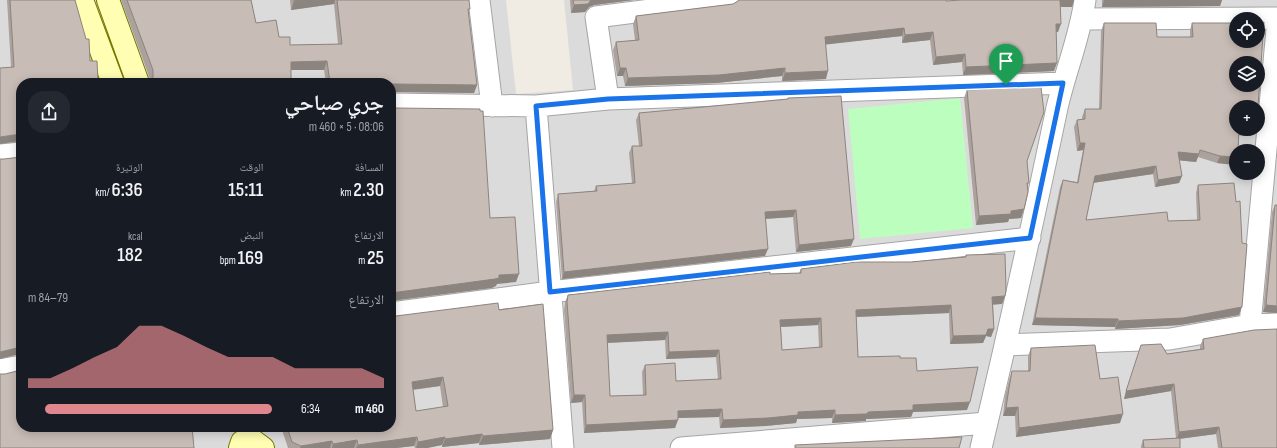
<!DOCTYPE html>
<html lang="ar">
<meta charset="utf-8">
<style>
:root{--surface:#171b24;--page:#242831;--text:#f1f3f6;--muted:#9ea1a6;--accent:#e0868d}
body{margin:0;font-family:"Sofia Sans Condensed","Noto Naskh Arabic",sans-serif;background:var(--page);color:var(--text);direction:rtl;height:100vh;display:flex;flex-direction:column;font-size:15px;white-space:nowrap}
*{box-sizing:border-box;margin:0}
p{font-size:13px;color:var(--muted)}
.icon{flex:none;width:22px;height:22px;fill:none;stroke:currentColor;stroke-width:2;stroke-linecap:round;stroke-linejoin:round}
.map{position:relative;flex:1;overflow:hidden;direction:ltr}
.sheet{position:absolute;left:16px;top:78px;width:380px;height:354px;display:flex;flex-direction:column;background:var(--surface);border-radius:16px;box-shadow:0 2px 10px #0003;direction:rtl}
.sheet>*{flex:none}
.controls{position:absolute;left:1229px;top:12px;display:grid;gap:8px}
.controls a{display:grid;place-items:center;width:36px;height:36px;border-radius:50%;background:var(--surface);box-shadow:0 2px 10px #0003;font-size:20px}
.pin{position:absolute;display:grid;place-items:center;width:34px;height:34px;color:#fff;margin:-41px -17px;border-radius:50% 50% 50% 0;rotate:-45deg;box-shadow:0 0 4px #0007}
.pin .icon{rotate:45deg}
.round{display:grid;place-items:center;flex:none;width:42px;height:42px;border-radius:16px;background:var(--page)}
.summary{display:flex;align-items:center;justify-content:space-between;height:68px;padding:0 12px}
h1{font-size:22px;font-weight:600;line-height:30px}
.figures{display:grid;grid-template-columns:repeat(3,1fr);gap:6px;height:68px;padding:4px 12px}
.figures div{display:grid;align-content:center}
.figures b{font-size:20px;font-weight:600}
.figures small{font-size:11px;font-weight:400}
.figures p{font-size:11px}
.chart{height:112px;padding:8px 12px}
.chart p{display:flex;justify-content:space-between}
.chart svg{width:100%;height:72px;margin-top:4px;fill:var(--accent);opacity:.7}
ul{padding:0 12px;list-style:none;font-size:13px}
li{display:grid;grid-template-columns:64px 48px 1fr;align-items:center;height:30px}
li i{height:10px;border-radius:5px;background:var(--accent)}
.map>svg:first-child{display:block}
.residential{fill:#dcdbdb;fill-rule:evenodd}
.park{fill:#bcfebd}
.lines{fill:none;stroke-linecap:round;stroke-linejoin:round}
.street-casing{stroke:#a5a5a5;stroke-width:23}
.secondary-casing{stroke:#747900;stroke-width:24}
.street{stroke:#fff;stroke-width:21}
.secondary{stroke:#fffeb2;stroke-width:22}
.wall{fill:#aca29d;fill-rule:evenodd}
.shaded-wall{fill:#8c847f}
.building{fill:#c8bcb6;stroke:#8c847f;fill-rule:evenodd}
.route-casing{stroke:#fff;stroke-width:8}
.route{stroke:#1a73e8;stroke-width:5}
</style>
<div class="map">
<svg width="1277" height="448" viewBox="0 0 1277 448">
<rect width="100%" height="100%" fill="#f0ebe3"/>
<path class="residential" d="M 0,0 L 506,0 L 516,94 L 573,90 L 564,0 L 1277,0 L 1277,448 L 0,448 ZM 1236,19 L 1258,19 L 1258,41 L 1236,41 ZM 1236,63 L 1258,63 L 1258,85 L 1236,85 ZM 21,83 L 391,83 L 391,427 L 21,427 ZM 1236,107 L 1258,107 L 1258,129 L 1236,129 ZM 1236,151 L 1258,151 L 1258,173 L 1236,173 Z"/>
<path class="park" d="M 960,98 L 973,228 L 860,239 L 848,109 Z"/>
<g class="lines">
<defs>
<path id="street" d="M 479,0 L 492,106
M 1082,19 L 1277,18
M 608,99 L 596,17 L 728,0
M 391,104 L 536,106 L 608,99 L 1063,83
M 536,106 L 563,448
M 0,155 L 21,153
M 391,313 L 550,292 L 1030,238
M 1250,325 L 1277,29
M 1005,345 L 1170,339 L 1250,325 L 1277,324
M 0,370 L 21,366
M 681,448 L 987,423
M 981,448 C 1008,335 1033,222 1057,108 C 1065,72 1080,37 1085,0"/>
<path id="secondary" d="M 82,0 L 113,83
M 108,0 L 138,83
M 240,448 L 242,442 L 251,439 L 263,448"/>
</defs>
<use href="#street" class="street-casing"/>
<use href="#secondary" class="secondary-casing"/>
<use href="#street" class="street"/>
<use href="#secondary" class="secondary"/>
</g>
<path class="wall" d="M 7,0 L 75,0 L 90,61 L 98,80 L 21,83 L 21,141 L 20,141 L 11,67 Z
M 121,0 L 251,0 L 256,23 L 279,37 L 290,45 L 338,44 L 334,4 L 291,10 L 290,0 L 469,0 L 468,14 L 477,85 L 474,93 L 391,92 L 391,83 L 326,83 L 324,70 L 291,70 L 150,83 L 150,79 Z
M 570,0 L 634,0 L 594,5 L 589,7 L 585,12 L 571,13 Z
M 961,0 L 1074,0 L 1072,7 L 1060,7 L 1058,32 L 1056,32 L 1054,71 L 963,75 L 962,62 L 933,65 L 930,40 L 902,43 L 902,36 L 825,44 L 826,79 L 782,81 L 782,76 L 716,83 L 625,86 L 623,76 L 617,76 L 613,50 L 616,42 L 635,40 L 633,24 L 636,16 L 733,4 L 738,1 L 946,1 Z
M 1102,0 L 1222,0 L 1220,6 L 1102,7 Z
M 1104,23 L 1157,37 L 1190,37 L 1190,30 L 1192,23 L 1251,136 L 1238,135 L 1235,165 L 1217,163 L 1198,157 L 1196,162 L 1179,160 L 1182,176 L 1179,183 L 1155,187 L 1153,174 L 1093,183 L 1086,220 L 1168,221 L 1197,220 L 1196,193 L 1198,185 L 1239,315 L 1180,325 L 1115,329 L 1115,327 L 1032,325 L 1060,187 L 1063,180 L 1077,182 L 1083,150 L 1077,151 L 1074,127 L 1077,120 L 1082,119 L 1082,117 L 1085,109 L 1099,109 L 1101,31 Z
M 967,90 L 1027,161 L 1028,188 L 1024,209 L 1021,218 L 1009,219 L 1008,222 L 976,225 L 964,98 Z
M 788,98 L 851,246 L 796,252 L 793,217 L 766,219 L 765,256 L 562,279 L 556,202 L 558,194 L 594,191 L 596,186 L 632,183 L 629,153 L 632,146 L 639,146 L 636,120 L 639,113 L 787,99 Z
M 1275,205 L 1277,313 L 1263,312 L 1272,212 Z
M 966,255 L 1005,296 L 1002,304 L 993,304 L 994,329 L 991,337 L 986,336 L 983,343 L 950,344 L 949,313 L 856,317 L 858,357 L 900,358 L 967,410 L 913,412 L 911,417 L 866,419 L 866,421 L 863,421 L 832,423 L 832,418 L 797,419 L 796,423 L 765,426 L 720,428 L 719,417 L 678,418 L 675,428 L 584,433 L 582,402 L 571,403 L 564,310 L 565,302 L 568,295 L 770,274 L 799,273 L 801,269 L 911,262 L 965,257 ZM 818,325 L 819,348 L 782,350 L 781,327 ZM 665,340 L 666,359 L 716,357 L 718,380 L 676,381 L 645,365 L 642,372 L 643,395 L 610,396 L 607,343 Z
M 499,310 L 553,430 L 550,439 L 479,445 L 479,443 L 442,447 L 442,445 L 427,448 L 415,448 L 414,446 L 396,448 L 288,448 L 281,427 L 391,427 L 396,316 ZM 440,386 L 443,407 L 416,411 L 413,390 Z
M 1203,339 L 1277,448 L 1218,448 L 1216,434 L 1180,439 L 1180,448 L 1141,448 L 1141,446 L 1143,440 L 1176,438 L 1171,391 L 1124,399 L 1139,352 L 1167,354 L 1200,349 L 1200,346 Z
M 1031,348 L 1100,379 L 1120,423 L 1016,437 L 1015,416 L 1003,416 L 1005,396 L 1009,380 L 1012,371 L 1028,371 L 1028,356 Z"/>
<path class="shaded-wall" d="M 304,0 L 335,0 L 334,4 L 291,10 L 294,1 Z
M 591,0 L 634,0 L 594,5 L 589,7 L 585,12 L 571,13 L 574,5 Z
M 1060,0 L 1074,0 L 1072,7 L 1057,7 Z
M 1104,0 L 1222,0 L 1220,6 L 1102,7 Z
M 1056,24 L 1061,24 L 1058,32 L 1053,32 Z
M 904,28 L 902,36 L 822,45 L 825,37 Z
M 933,32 L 930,40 L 902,43 L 905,35 Z
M 965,54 L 962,62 L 933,65 L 936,57 Z
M 327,61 L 324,70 L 288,70 L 291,62 Z
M 1057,63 L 1054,71 L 963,75 L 966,67 Z
M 620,68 L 626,68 L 623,76 L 617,76 Z
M 785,68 L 782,76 L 716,83 L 625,86 L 628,78 Z
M 828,71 L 826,79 L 782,81 L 785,73 Z
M 391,84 L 394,84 L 477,85 L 474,93 L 391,92 Z
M 1238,129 L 1253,129 L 1251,136 L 1236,135 Z
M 21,134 L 21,139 L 20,141 L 0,144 L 0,137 Z
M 1080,143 L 1085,143 L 1083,150 L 1077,151 Z
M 1178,152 L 1199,154 L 1196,162 L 1175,160 Z
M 1220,156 L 1236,157 L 1236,163 L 1235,165 L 1217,163 Z
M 1156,166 L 1153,174 L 1092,183 L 1095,176 Z
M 1182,176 L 1179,183 L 1155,187 L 1158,180 Z
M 1024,209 L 1021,218 L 1009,219 L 1008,222 L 976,225 L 979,216 L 1011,211 Z
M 796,210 L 793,217 L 762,219 L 765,212 Z
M 854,239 L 851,246 L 796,252 L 799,245 Z
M 768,249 L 765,256 L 562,279 L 564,272 Z
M 519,274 L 516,282 L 497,284 L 496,286 L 492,288 L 391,301 L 391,293 L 392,293 L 499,275 Z
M 1005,296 L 1002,304 L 990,305 L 992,297 Z
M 951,305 L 949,313 L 854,317 L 856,310 Z
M 1266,305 L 1277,306 L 1277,313 L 1263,312 Z
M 1242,307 L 1239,315 L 1180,325 L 1115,329 L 1118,321 Z
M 821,318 L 818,325 L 778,327 L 780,320 Z
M 1035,318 L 1118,319 L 1115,327 L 1032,325 Z
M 988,329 L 994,329 L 991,337 L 986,336 L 983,343 L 950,344 L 953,336 Z
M 668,332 L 665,340 L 604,343 L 607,335 Z
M 21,347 L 21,354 L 19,354 L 0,359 L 0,352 Z
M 719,350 L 716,357 L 666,359 L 669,352 Z
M 443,377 L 440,386 L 409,390 L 412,382 Z
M 1174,384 L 1171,391 L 1124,399 L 1126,391 Z
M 574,395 L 585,395 L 582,402 L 571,403 Z
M 970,402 L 967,410 L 913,412 L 911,417 L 866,419 L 866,421 L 832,423 L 835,415 L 913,405 Z
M 1018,407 L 1015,416 L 1003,416 L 1006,408 Z
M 722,409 L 719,417 L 675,418 L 678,411 Z
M 835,410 L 832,418 L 797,419 L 796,423 L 765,426 L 720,428 L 723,420 L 798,412 Z
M 1123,414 L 1120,423 L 1016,437 L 1019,428 Z
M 678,420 L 675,428 L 584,433 L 586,425 Z
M 1219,427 L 1216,434 L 1177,439 L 1179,432 Z
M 553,430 L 550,439 L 479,445 L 483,436 Z
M 482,434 L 479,443 L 442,447 L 445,439 Z
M 417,437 L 414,446 L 396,448 L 356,448 L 358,445 Z
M 445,437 L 442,445 L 427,448 L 416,448 L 418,442 Z
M 357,440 L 354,448 L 332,448 L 333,444 Z
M 332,441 L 330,448 L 300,448 L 301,446 Z"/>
<path class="building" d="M 10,0 L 75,0 L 86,39 L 89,39 L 90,61 L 97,61 L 98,80 L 104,79 L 106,83 L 21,83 L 21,134 L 0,137 L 0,68 L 14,67 Z
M 127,0 L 251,0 L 256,23 L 276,20 L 279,37 L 290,37 L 290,45 L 342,44 L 337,0 L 469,0 L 470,9 L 468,9 L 477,85 L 394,84 L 391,84 L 391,83 L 330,83 L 327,61 L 291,62 L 291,83 L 150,83 L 153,77 L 153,70 Z
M 294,0 L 304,0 L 294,1 Z
M 573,0 L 591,0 L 588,4 L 574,5 Z
M 739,0 L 946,0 L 946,1 L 961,0 L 1060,0 L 1061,24 L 1056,24 L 1057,63 L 966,67 L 965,54 L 936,57 L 933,32 L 905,35 L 904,28 L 825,37 L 828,71 L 785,73 L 785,68 L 719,75 L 628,78 L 626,68 L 620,68 L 616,42 L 639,40 L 636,16 L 733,4 L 738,1 Z
M 1264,22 L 1258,106 L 1254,106 L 1254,107 L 1236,107 L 1236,129 L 1239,129 L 1238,151 L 1236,151 L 1236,157 L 1220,156 L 1200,150 L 1199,154 L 1178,152 L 1182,176 L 1158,180 L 1156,166 L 1095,176 L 1086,220 L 1167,212 L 1168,221 L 1200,220 L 1198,185 L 1234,183 L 1236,202 L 1240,201 L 1242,243 L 1247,244 L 1242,307 L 1183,318 L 1118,321 L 1118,319 L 1035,318 L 1063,180 L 1078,183 L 1085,143 L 1080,143 L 1077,120 L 1085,119 L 1085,109 L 1101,109 L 1104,23 L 1156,23 L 1157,37 L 1193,37 L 1192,23 L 1236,23 L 1236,41 L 1258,41 L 1258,23 ZM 1236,63 L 1258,63 L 1258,85 L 1236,85 Z
M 1041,87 L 1044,112 L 1027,161 L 1029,183 L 1027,183 L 1028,192 L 1024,209 L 1011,211 L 1011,214 L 979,216 L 967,90 Z
M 841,96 L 854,239 L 799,245 L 796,210 L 765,212 L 768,249 L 564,272 L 558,194 L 597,191 L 596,186 L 635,183 L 632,146 L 642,146 L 639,113 L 788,99 L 788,98 Z
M 391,107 L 394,108 L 480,109 L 480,111 L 483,111 L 490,218 L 515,217 L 519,274 L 499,275 L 499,278 L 495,279 L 391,293 Z
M 21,157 L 21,347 L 0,352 L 0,159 L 4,159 Z
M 1275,205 L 1277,205 L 1277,306 L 1266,305 Z
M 1005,254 L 1006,290 L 1005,296 L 992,297 L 994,329 L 988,329 L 986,335 L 953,336 L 951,305 L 856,310 L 856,312 L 858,357 L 900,356 L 900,358 L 916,358 L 917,371 L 978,367 L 970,402 L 913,405 L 913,410 L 868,412 L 868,413 L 866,414 L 835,415 L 835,410 L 798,412 L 798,415 L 768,418 L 723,420 L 722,409 L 678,411 L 678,420 L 586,425 L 585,395 L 574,395 L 567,302 L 568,295 L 770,272 L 770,274 L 801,273 L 801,269 L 856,262 L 911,262 L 966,257 L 966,255 ZM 821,318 L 822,347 L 782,350 L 780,320 ZM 668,332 L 669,352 L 719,350 L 721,379 L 676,381 L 675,363 L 645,365 L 646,395 L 610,396 L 607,335 Z
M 498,303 L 499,310 L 543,304 L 553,430 L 483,436 L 482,434 L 445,439 L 445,437 L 418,442 L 417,437 L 358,445 L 357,440 L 333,444 L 332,441 L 301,446 L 292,442 L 287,427 L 391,427 L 391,316 L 396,316 ZM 443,377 L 448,406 L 416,411 L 412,382 Z
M 1277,329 L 1277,448 L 1222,448 L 1219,427 L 1179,432 L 1174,384 L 1126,391 L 1141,345 L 1161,344 L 1167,354 L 1204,349 L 1203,339 L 1254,330 Z
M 1095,345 L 1100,379 L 1118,377 L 1123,414 L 1019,428 L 1018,407 L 1006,408 L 1009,388 L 1012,371 L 1030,371 L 1031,348 Z
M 21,370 L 21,427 L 192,427 L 194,448 L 0,448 L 0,374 L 5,374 Z
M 962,437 L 959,448 L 795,448 L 795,445 Z
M 1180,438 L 1180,448 L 1144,448 L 1143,440 Z"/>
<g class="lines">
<defs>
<path id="route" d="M 1063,83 L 1030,238 L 550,292 L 536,106 L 608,99 Z"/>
</defs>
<use href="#route" class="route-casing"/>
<use href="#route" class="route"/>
</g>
</svg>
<div class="controls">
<a><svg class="icon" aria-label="locate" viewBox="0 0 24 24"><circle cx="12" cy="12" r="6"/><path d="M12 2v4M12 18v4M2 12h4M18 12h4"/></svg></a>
<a><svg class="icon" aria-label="layers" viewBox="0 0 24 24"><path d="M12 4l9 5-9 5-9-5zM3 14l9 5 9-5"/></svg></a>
<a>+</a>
<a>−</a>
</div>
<div class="pin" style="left:1006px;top:85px;background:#1e9e55"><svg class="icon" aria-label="arrive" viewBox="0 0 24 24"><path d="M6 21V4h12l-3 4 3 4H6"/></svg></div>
<section class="sheet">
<div class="summary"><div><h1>جري صباحي</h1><p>08:06 · 5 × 460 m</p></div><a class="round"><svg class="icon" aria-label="share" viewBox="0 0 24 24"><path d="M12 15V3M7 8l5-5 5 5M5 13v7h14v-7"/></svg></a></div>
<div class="figures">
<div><p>المسافة</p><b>2.30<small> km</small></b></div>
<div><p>الوقت</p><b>15:11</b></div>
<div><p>الوتيرة</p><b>6:36<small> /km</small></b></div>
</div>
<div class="figures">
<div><p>الارتفاع</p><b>25<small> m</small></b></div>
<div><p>النبض</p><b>169<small> bpm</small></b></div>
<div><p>kcal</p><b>182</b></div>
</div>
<div class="chart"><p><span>الارتفاع</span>79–84 m</p>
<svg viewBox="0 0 160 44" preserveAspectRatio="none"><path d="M0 44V38L10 38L20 32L30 25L40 19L50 6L60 6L70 12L80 19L90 25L100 25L110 25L120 32L130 32L140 32L150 32L160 38V44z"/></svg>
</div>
<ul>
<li><b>460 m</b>6:34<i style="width:93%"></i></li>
</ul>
</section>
</div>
